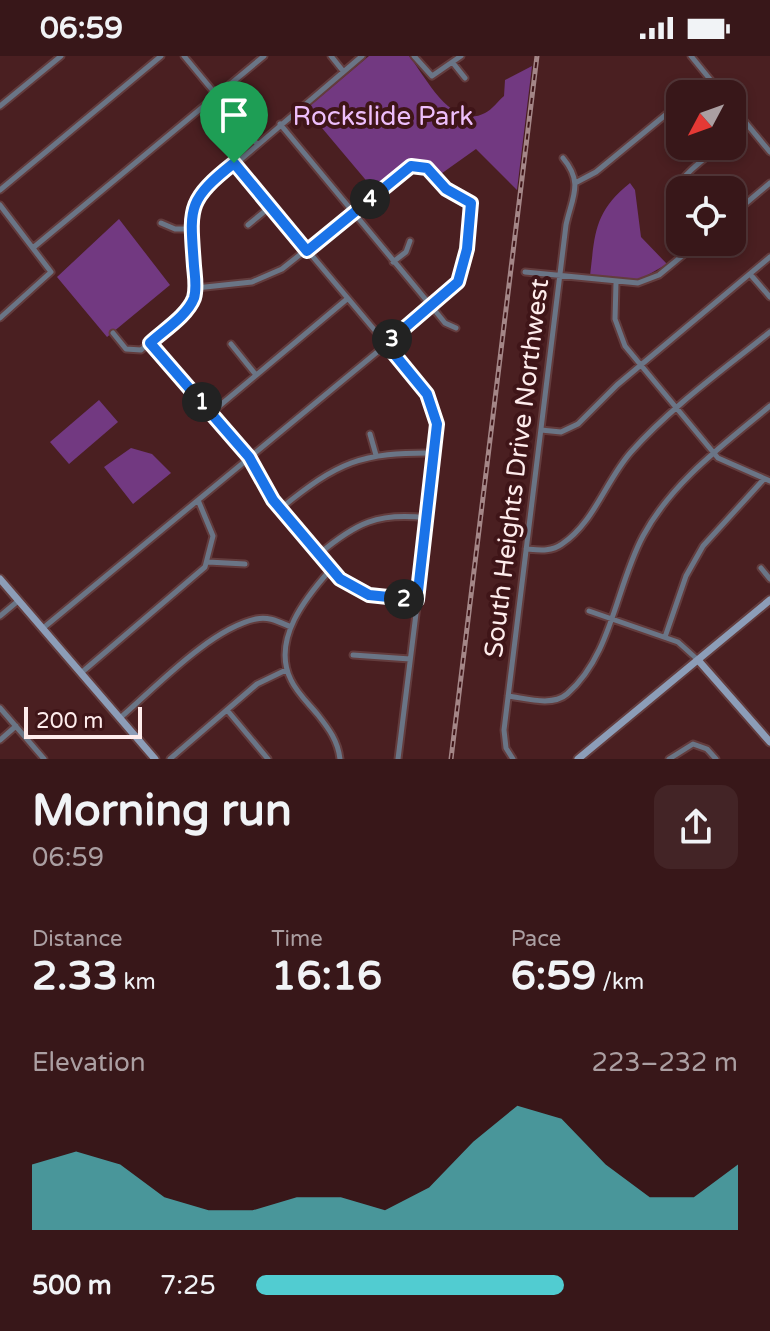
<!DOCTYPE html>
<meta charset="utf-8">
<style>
:root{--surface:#381719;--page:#432426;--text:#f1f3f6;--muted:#ab9fa2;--line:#523638;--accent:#51ccd1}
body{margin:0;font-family:"Varela Round",sans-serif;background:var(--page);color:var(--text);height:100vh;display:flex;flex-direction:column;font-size:30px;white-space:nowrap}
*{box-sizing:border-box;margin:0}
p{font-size:26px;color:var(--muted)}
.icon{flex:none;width:44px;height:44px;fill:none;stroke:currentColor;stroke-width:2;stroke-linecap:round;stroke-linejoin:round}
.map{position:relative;height:703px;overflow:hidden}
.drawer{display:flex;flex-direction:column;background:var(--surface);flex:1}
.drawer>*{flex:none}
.needle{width:52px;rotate:229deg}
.controls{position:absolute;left:666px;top:24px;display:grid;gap:16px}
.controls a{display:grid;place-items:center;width:80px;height:80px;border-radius:16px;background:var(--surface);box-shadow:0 4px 12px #0003,0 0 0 2px var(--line);font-size:40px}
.scale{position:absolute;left:24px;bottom:20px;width:118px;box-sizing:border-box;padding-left:8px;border:4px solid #feecec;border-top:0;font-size:22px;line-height:28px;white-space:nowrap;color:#feecec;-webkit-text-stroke:6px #3f1518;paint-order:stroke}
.pin{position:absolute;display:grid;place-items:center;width:68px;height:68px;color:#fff;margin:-82px -34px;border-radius:50% 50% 50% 0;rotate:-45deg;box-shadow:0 0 8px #0007}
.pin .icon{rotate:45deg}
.km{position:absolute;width:40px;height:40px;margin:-20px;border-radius:50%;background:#222;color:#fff;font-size:22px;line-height:40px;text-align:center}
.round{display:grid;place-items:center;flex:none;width:84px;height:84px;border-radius:16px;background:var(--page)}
.summary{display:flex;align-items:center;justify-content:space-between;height:136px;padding:0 32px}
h1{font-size:44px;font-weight:700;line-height:60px}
.figures{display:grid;grid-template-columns:repeat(3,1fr);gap:12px;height:136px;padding:8px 32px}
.figures div{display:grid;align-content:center}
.figures b{font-size:40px;font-weight:700}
.figures small{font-size:22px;font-weight:400}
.figures p{font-size:22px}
.chart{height:224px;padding:16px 32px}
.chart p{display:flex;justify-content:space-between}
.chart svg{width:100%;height:144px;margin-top:8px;fill:var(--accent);opacity:.7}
ul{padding:0 32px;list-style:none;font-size:26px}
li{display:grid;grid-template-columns:128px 96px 1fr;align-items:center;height:60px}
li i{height:20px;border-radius:10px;background:var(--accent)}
.status{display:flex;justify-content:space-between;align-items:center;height:56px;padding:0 40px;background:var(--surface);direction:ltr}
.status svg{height:22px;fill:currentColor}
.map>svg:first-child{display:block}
.green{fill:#723981}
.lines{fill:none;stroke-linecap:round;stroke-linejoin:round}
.street-casing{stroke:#633c3d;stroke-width:9}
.secondary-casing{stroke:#633c3d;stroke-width:11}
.street{stroke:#6a7586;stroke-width:5}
.secondary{stroke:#8c9db8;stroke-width:7}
.rail-casing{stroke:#a48687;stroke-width:5}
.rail{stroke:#3f1518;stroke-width:2;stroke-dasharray:6;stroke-linecap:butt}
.route-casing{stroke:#fff;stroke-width:16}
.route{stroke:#1a73e8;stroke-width:10}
.labels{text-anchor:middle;stroke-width:8;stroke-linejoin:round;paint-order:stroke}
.park-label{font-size:26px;fill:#edbefb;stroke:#3f1518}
.street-label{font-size:26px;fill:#feecec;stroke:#3f1518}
</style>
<div class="status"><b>06:59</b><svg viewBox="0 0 49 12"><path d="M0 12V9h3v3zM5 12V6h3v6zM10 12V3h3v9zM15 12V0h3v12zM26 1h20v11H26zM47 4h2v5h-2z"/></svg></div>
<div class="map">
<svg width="770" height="703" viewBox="0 0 770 703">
<rect width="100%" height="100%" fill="#4a1f21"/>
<path class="green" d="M 369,0 L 409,0 C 425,19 451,75 485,57 C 492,54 498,45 504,40 L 505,24 L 532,10 L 517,134 L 476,93 L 438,120 L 430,110 L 412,106 L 375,135 L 306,53 Z
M 630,127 L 635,134 L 641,181 L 667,208 L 639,224 L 590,220 C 595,177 594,156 630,127 Z
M 119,163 L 170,229 L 107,281 L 57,221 Z
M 99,344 L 118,366 L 69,408 L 50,386 Z
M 131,392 L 152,398 L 171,417 L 133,448 L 104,411 Z"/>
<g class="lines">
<defs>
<path id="street" d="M 184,0 L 257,88
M 331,0 L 343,15
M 414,0 L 432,20 L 461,0
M 691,0 L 722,38
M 453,7 L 465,22
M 691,38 L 709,23
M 0,50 L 61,0
M 732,50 L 770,96
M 280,68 L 432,251 L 445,267 L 456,272
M 732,80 L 747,68
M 234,107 L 420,328 L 432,348 L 437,388 L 398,703
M 577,126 L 596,116 L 680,47
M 0,134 L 161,0
M 0,149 L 51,216 L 0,262
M 732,159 L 770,127
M 161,167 L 175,173 L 191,173
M 248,169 L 270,151
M 680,180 C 650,140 692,113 720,90
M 34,191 L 264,0
M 393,206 L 406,196 L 410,185
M 525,216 L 638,227 L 659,219 L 699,186
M 750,218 L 770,241
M 616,227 L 615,263 L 625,290 L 718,402 L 770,425
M 113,277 L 126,293 L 141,294 C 157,281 182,265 192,246 C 207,217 183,174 198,140 L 362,0
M 150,287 L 249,401 L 273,444 L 340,523 L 369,539 L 417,544
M 231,288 L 256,319
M 211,357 L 347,243
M 541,374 L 561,376 L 578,368 L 617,329 L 770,201
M 370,378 L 376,399
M 280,453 C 338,406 360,396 436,397
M 526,493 C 539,494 551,496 562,488 C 594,467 606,424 631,396 C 671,351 723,314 770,276
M 319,498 C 356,467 378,456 427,462
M 208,506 L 245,508
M 761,512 L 770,523
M 331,513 C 306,541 271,584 291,624 C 297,637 309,648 318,659 C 329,673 338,685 340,703
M 589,555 L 678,586 L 698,604
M 0,560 L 18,545
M 42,573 L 445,240 L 463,214 L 472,149 L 467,142 L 446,133 L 427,112 L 411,110 L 282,213 L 252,226 L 196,232
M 665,581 L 686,520 L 703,490 L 764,423
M 353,599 L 410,603
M 81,617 L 205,511 L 213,480 L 198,444
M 508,640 C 525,642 552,651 567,638 C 612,599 616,530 643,480 C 672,426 723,389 770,350
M 0,652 L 44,703
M 227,654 L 268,703
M 120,662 C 155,632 210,573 256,563 C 269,560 279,566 291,571
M 0,684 L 16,670
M 170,703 L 257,628 L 286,614
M 513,703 L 506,692 L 504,674 L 566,169 C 572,141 584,127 563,102
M 669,703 L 693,688 L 707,693 L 716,703"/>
<path id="secondary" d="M 0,523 L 155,703
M 698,604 L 770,686
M 578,703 L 770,544"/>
</defs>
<use href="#street" class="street-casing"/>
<use href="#secondary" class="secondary-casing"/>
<use href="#street" class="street"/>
<use href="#secondary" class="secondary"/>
<defs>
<path id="rail" d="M 451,703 L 537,0"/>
</defs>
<use href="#rail" class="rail-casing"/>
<use href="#rail" class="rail"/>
</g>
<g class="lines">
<defs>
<path id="route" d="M 234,107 L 307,195 L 411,110 L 427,112 L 446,133 L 471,147 L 467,193 L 458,226 L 386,288 L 427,338 L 437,368 L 417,544 L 369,539 L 340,523 L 273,444 L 249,401 L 150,287 C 164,274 187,260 194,242 C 197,232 195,221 194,210 C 190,152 186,145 234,107 Z"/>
</defs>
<use href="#route" class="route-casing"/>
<use href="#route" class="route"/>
</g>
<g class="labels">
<g class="park-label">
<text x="383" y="69">Rockslide Park</text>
</g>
<g class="street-label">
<text transform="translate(516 412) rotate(-83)" y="9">South Heights Drive Northwest</text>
</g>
</g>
</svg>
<div class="controls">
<a><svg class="needle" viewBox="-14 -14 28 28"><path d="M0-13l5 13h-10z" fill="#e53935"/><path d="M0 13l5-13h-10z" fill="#ab9fa2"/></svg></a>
<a><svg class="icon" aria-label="locate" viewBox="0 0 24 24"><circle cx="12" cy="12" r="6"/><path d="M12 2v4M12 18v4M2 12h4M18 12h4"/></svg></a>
</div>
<div class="scale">200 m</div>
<div class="pin" style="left:234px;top:107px;background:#1e9e55"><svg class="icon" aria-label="arrive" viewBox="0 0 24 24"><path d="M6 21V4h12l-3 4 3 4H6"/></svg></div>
<b class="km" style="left:202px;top:346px">1</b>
<b class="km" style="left:404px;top:543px">2</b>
<b class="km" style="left:392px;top:283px">3</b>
<b class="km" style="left:370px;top:143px">4</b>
</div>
<section class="drawer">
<div class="summary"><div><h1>Morning run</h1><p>06:59</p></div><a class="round"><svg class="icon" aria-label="share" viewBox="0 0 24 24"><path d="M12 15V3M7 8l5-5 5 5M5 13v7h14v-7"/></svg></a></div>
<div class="figures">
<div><p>Distance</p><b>2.33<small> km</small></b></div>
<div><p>Time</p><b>16:16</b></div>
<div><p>Pace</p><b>6:59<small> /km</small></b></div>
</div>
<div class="chart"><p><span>Elevation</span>223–232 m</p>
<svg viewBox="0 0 160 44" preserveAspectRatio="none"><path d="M0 44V24L10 20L20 24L30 34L40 38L50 38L60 34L70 34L80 38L90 31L100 17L110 6L120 10L130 24L140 34L150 34L160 24V44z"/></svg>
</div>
<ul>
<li><b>500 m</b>7:25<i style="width:64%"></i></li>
</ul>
</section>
